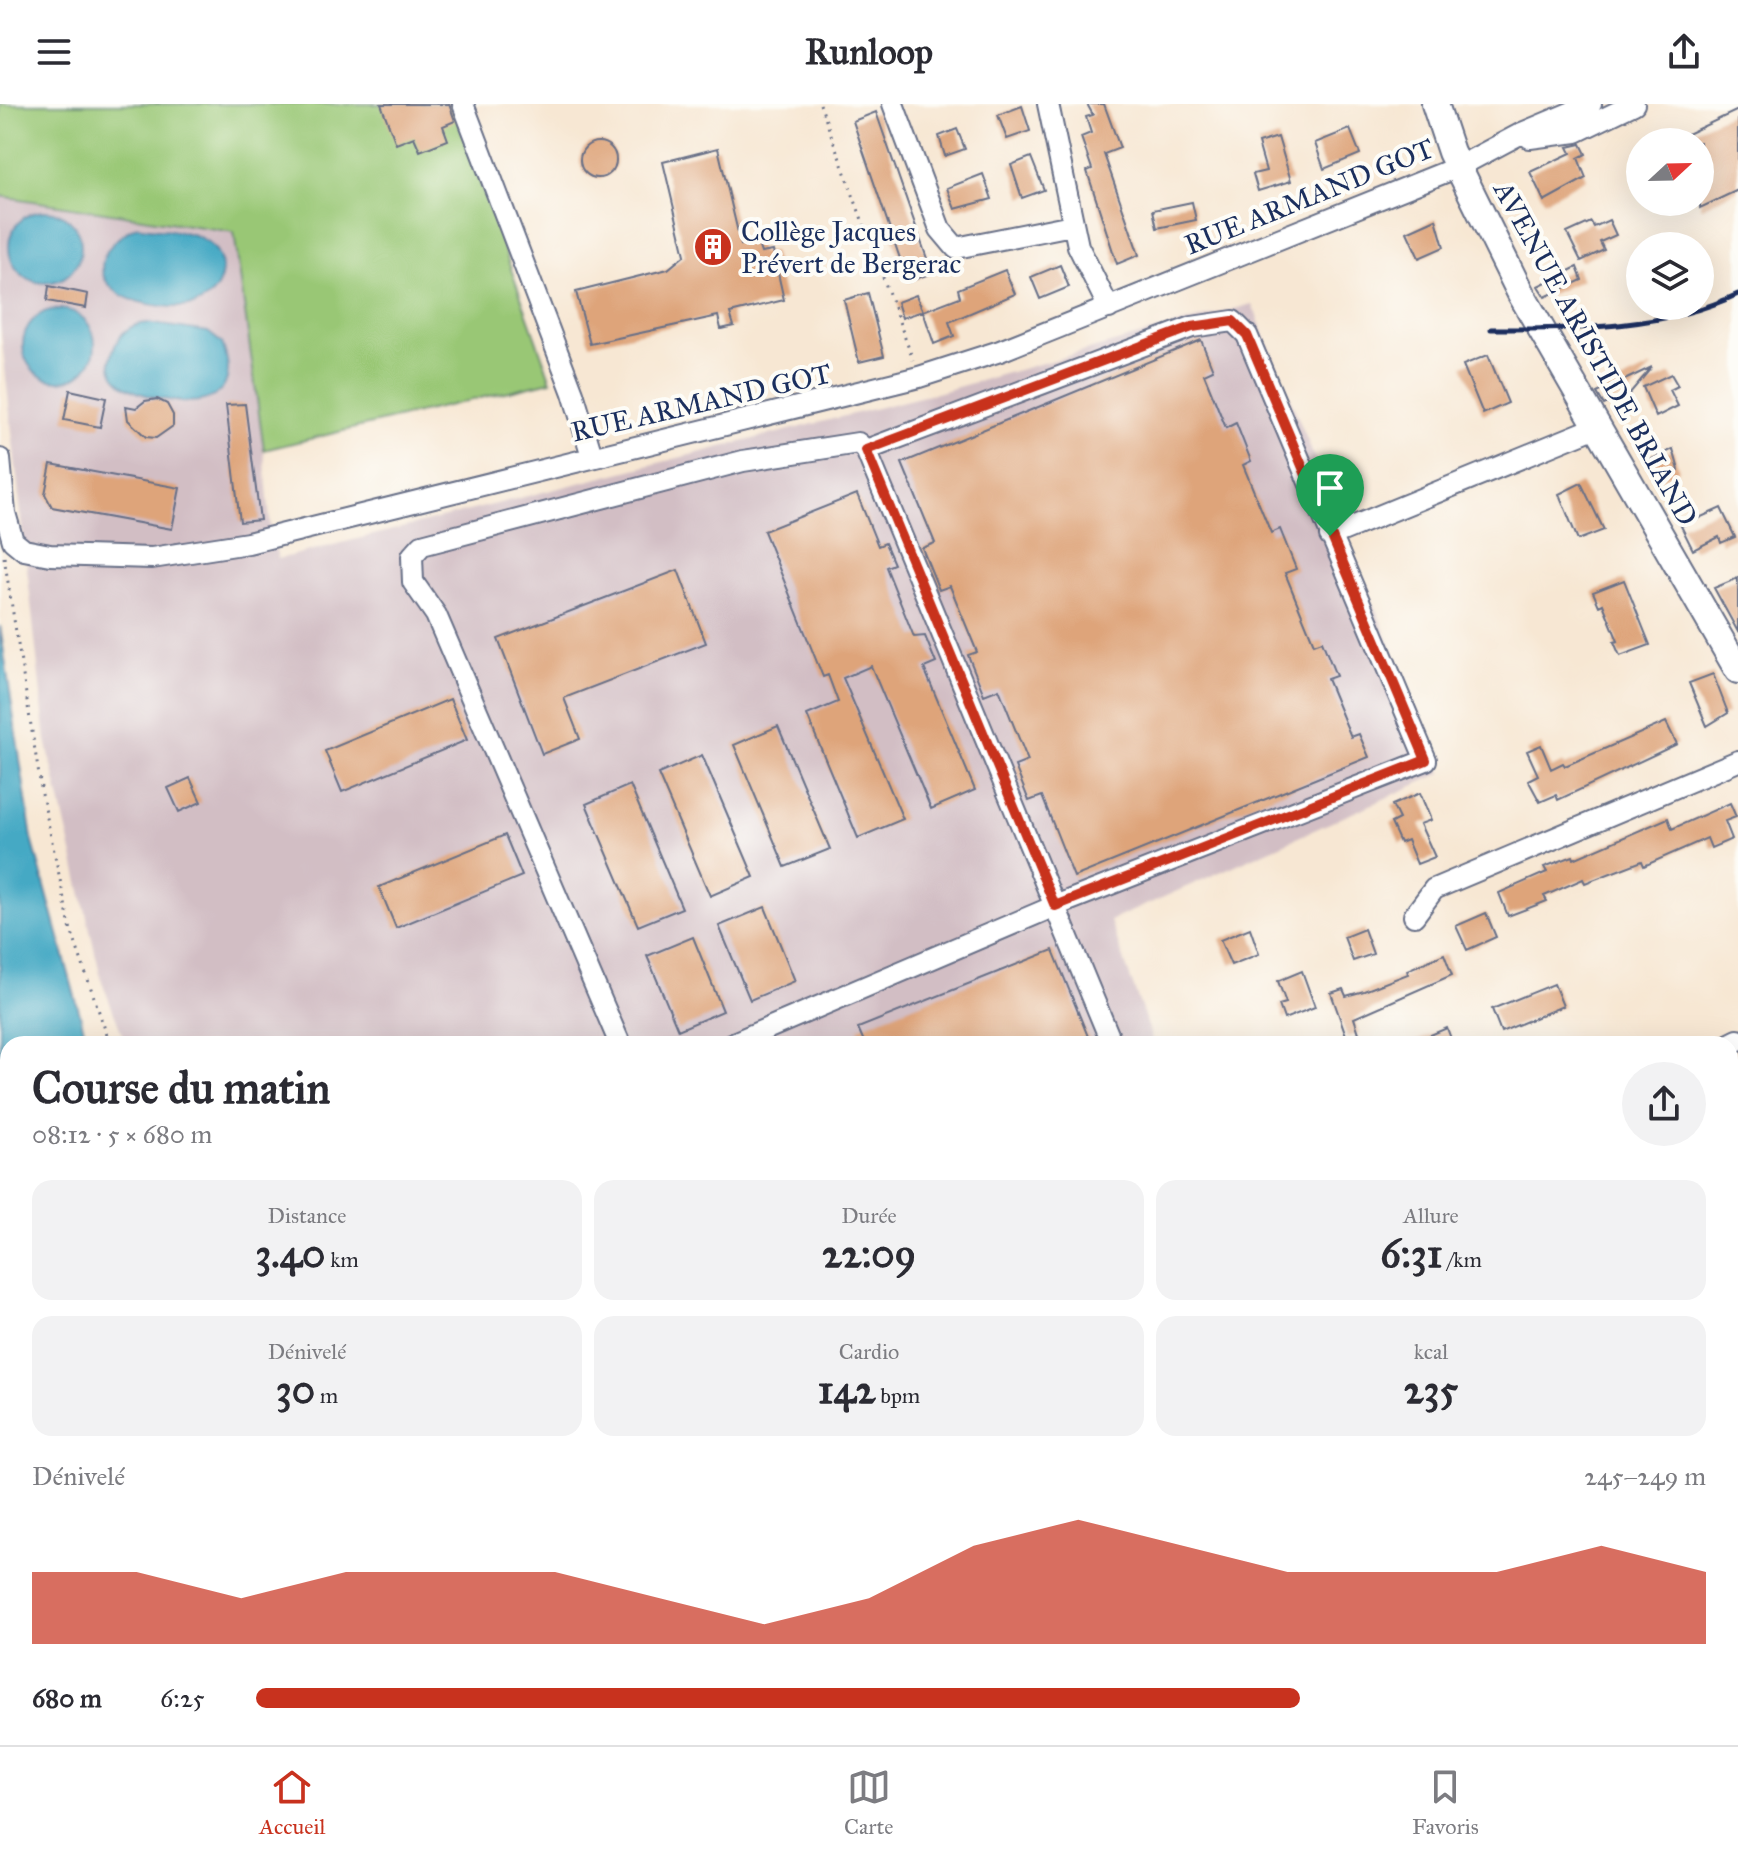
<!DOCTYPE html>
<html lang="fr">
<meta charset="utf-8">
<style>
:root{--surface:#fff;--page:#f2f2f3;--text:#2b2b33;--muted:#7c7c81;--line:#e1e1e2;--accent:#c8321e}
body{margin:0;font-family:"IM FELL Great Primer",serif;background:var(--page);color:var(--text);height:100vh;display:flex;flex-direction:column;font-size:30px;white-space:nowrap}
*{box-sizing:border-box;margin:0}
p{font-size:26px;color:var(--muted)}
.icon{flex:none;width:44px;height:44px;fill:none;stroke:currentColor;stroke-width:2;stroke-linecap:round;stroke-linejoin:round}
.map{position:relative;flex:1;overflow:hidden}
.details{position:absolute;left:0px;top:932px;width:1738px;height:710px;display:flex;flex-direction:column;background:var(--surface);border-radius:24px 24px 0 0;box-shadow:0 8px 32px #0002}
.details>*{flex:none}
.needle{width:52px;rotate:68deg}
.buttons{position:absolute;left:1626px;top:24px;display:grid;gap:16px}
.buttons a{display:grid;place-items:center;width:88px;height:88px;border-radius:50%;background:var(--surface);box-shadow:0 8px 32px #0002;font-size:40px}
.pin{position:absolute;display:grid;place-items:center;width:68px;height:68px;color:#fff;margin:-82px -34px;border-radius:50% 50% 50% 0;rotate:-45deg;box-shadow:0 0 8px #0007}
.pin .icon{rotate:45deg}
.round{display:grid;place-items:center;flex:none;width:84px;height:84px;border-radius:42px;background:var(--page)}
.summary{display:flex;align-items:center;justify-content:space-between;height:136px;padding:0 32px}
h1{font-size:44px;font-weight:700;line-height:60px}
.stats{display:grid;grid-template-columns:repeat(3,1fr);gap:12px;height:136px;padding:8px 32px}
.stats div{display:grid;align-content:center;border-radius:20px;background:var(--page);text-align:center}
.stats b{font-size:40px;font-weight:700}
.stats small{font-size:22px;font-weight:400}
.stats p{font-size:22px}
.chart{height:224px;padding:16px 32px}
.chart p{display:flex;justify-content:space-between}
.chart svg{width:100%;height:144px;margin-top:8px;fill:var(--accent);opacity:.7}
ul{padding:0 32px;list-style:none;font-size:26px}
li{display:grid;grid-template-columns:128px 96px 1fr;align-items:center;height:60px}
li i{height:20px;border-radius:10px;background:var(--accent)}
header{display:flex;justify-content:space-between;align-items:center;height:104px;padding:0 32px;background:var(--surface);font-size:36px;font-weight:700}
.menu{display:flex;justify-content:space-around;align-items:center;height:112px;border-top:2px solid var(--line);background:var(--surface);font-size:22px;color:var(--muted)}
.menu a{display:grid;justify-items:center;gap:4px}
.menu .current{color:var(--accent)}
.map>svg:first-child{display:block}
.industrial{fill:#d2bec4}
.green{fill:#99c775;stroke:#5a7b6a;stroke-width:2}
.water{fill:#44a9c4;stroke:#306c91;stroke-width:2}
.building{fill:#dea47a}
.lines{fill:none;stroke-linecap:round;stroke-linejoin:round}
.minor-casing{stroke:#686f87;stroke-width:24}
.major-casing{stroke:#686f87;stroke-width:30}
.path{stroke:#686f87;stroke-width:3;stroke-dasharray:2 6;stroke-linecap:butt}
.minor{stroke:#fff;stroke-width:20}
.major{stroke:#fff;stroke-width:26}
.rail{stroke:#1b2f5e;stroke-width:5}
.route-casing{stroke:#fff;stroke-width:16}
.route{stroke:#c8321e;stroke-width:10}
.labels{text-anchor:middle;stroke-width:8;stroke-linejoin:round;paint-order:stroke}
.street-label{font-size:28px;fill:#1b2f5e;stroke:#fdfcf7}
.poi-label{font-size:28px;fill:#1b2f5e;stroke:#fdfcf7;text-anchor:start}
</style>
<header><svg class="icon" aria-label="menu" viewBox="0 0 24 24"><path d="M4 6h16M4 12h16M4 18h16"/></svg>Runloop<svg class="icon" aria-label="share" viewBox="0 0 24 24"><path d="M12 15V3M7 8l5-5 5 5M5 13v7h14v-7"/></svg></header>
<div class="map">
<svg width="1738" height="1641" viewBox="0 0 1738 1641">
<rect width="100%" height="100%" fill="#fdfcf7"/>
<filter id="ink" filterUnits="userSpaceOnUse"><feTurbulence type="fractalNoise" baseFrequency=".0125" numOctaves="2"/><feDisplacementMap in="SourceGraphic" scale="16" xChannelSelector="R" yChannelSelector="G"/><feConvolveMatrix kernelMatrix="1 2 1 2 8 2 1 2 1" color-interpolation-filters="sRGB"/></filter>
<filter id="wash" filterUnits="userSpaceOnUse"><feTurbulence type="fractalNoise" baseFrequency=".006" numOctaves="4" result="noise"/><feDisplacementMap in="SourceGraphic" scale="32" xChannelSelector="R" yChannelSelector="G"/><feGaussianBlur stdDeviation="1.8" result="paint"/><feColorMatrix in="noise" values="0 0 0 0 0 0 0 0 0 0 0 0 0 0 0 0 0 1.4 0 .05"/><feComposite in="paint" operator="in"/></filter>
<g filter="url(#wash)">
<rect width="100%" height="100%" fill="#f7e7d3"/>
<path class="industrial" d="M 0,92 L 234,128 L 264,346 L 270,419 L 278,455 L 936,289 L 1252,200 L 1442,669 L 1110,817 L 1154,940 L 126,940 L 102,878 L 46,636 L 0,219 Z"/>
<path class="green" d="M 0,0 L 452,0 L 551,277 L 264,346 L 234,128 L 0,92 Z"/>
<path class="water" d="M9 143a36 36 0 1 1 72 0a36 36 0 1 1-72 0Z
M 137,122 C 156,126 186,125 203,135 C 236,154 222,197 189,202 C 171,205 132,200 117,188 C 85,164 111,134 137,122 Z
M23 241a36 36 0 1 1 72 0a36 36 0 1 1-72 0Z
M 148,219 L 208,228 L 222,239 C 242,292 208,304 163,295 C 136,290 98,278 115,242 C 121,227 132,220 148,219 Z
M 0,522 L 32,735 L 88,940 L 8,940 L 8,1513 L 0,1504 Z
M 110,1634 L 634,1634 L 643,1641 L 114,1641 Z"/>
<g id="blocks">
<path class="building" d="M 381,0 L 449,0 L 455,17 L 443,22 L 448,36 L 420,47 L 414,33 L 396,40 Z
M 1087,0 L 1104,0 L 1120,44 L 1104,50 L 1139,151 L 1117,160 L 1087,67 L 1092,65 L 1081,33 L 1091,29 L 1086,13 L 1093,11 Z
M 1022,2 L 1030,27 L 1007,35 L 998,11 Z
M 1738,6 L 1738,86 L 1700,104 L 1700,38 L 1670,38 Z
M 876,8 L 932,169 L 908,178 L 853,17 Z
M 957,25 L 965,45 L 945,52 L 939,32 Z
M 1350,25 L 1360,50 L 1324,65 L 1315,39 Z
M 1278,33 L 1291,77 L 1258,87 L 1253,70 L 1266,67 L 1258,39 Z
M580 56a18 18 0 1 1 36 0a18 18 0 1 1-36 0Z
M 1581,40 L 1586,50 L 1578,54 L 1586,74 L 1544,97 L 1530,68 L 1571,49 L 1568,43 Z
M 718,44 L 741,141 L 757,137 L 761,149 L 773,147 L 784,196 L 730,209 L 734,222 L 721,225 L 718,212 L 590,240 L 576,188 L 668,165 L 685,151 L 663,58 Z
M 1031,53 L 1044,86 L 1022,94 L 1011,61 Z
M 983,70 L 992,95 L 955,105 L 947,84 Z
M 1192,98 L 1196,116 L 1157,124 L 1153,106 Z
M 1436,115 L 1444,143 L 1419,154 L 1407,128 Z
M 1609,116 L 1616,131 L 1600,138 L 1604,146 L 1581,157 L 1567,129 L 1591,118 L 1594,123 Z
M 1060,161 L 1069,183 L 1040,195 L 1031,173 Z
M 1577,163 L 1582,176 L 1545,193 L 1538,182 Z
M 1005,166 L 1015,190 L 949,218 L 954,232 L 934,240 L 923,207 L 960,193 L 958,185 Z
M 49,182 L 88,190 L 86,204 L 47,197 Z
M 868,189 L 884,252 L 859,258 L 844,196 Z
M 916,191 L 923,207 L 902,214 L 897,198 Z
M 1201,236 L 1213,266 L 1204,270 L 1226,324 L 1236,319 L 1251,357 L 1243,361 L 1271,429 L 1280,425 L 1296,465 L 1285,469 L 1314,540 L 1322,537 L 1336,572 L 1327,575 L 1351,633 L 1359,630 L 1369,653 L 1074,773 L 1042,692 L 1029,697 L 1015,662 L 1028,657 L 999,585 L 984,591 L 968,551 L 977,548 L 950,482 L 939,486 L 922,444 L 935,439 L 902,359 Z
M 1488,251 L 1508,299 L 1483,310 L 1463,261 Z
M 1652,263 L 1630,289 L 1604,301 L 1597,289 Z
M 1671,270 L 1678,282 L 1670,286 L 1678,302 L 1656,313 L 1643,283 Z
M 70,286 L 106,294 L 100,323 L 64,316 Z
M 157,295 L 167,300 L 173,311 L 173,322 L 156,334 L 146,333 L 128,316 L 126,302 L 136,304 L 145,297 Z
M 245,300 L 260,416 L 240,418 L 226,301 Z
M 1673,345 L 1679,366 L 1657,376 L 1648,357 Z
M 51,360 L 180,384 L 172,425 L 52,403 L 45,390 Z
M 1581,379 L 1604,426 L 1578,436 L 1559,390 Z
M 857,390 L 878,442 L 885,439 L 894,460 L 886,463 L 914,533 L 925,532 L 936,559 L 924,564 L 975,686 L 931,705 L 871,562 L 843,574 L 903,715 L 858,734 L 807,611 L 838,598 L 828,571 L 823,573 L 764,427 Z
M 1721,404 L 1735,433 L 1721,439 L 1719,433 L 1693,446 L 1681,422 Z
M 678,466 L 706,539 L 564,594 L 580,635 L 542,650 L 498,535 Z
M 1738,474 L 1738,528 L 1714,484 Z
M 1624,476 L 1650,541 L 1620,552 L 1614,538 L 1618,537 L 1603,500 L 1599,502 L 1593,488 Z
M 1713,570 L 1728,609 L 1707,622 L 1689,579 Z
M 450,595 L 467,636 L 342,688 L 325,647 Z
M 1666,618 L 1677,640 L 1558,696 L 1556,691 L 1540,698 L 1528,676 L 1538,671 L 1527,647 L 1541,641 L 1551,665 L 1563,659 L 1565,662 Z
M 778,622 L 830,745 L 785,763 L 734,641 Z
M 702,651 L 754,773 L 710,792 L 658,670 Z
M 190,674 L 201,698 L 179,708 L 168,684 Z
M 630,681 L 682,804 L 638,822 L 586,700 Z
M 1420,689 L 1431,716 L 1420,720 L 1435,753 L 1417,760 L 1407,736 L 1400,739 L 1391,719 L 1399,715 L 1392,701 Z
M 1730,699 L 1736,713 L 1725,717 L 1732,735 L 1711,744 L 1707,734 L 1644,762 L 1642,757 L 1585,779 L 1583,775 L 1544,792 L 1547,797 L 1508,812 L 1499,789 L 1547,768 L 1544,763 L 1573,752 L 1574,755 L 1668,714 L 1672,725 Z
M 505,731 L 522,772 L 396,824 L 379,783 Z
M 765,803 L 795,877 L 750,896 L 719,822 Z
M 1486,809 L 1496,833 L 1467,846 L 1456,822 Z
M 1250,824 L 1259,850 L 1231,861 L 1220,836 Z
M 1364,825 L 1373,850 L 1353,857 L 1344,833 Z
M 693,833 L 723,907 L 678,926 L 647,852 Z
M 1053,846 L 1091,940 L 865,940 L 858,924 Z
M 1444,850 L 1452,871 L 1354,914 L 1359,929 L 1347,934 L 1331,889 L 1343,885 L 1346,892 L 1364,887 L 1408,870 L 1407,866 Z
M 1302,867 L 1315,903 L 1284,915 L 1279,901 L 1286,899 L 1278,877 Z
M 1554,880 L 1563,902 L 1501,928 L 1492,905 Z
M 1447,924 L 1453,940 L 1409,940 Z"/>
</g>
</g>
<g filter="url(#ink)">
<use href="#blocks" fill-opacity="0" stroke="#686f87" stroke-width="2"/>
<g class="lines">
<defs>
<path id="minor" d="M 463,0 L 573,289 L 592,352
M 893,0 L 940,125 L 956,144 L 1072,121
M 1048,0 L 1078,142 L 1109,204
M 1530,34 L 1576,28 L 1634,0
M 866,346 L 1112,940
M 0,355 L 5,409 L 13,437 L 24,446 L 50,451 L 152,454 L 248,439 L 919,273 L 1000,247 L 1458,63 L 1522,29 L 1591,0
M 1330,432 L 1599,322
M 1414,812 L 1434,785 L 1738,657
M 620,940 L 436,511 L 413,478 L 412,452 L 422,441 L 743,357 L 858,339 L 866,346 L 1192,223 L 1233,217 L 1247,231 L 1426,656 L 1055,802 L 731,940
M 1730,940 L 1738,936
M 1730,1139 L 1738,1135
M 1730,1330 L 1738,1325
M 1730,1518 L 1738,1513
M 785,1634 L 792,1641
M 1060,1634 L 1069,1641
M 1095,1641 L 1099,1634
M 1199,1641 L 1211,1634
M 1527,1641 L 1538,1634"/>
<path id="major" d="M 1435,0 L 1451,48 L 1521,190 L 1738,566"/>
</defs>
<use href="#minor" class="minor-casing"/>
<use href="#major" class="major-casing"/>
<path class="path" d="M 820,0 L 913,256
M 4,453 L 42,690 L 70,823 L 110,940
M 0,1562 L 8,1574
M 50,1634 L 55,1641
M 639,1634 L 646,1641
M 693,1634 L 704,1641"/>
<use href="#minor" class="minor"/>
<use href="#major" class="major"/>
<path class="rail" d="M 1491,225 C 1572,225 1664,226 1738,190"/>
</g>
</g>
<g class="lines" filter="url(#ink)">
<defs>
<path id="route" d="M 1233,217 L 1247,231 L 1426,656 L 1055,802 L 866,346 L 1192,223 Z"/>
</defs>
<use href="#route" class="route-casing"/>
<use href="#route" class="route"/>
</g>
<defs>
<symbol id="building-disc" viewBox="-11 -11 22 22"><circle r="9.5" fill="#c8321e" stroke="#fdfcf7"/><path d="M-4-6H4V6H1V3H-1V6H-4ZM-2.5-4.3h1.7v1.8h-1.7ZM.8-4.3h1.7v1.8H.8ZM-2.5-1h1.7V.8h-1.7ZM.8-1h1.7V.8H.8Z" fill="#fff"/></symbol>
</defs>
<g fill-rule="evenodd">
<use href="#building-disc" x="691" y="121" width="44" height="44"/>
</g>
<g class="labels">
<g class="street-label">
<text transform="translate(1309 92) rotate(-22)" y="10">RUE ARMAND GOT</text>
<text transform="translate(1596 249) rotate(61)" y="10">AVENUE ARISTIDE BRIAND</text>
<text transform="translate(701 298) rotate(-13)" y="10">RUE ARMAND GOT</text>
</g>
<g class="poi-label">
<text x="741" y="137">Collège Jacques<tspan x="741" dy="32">Prévert de Bergerac</tspan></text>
</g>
</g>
</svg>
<div class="buttons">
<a><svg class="needle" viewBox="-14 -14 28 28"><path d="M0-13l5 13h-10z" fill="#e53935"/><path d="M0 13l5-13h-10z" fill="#7c7c81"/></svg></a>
<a><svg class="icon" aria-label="layers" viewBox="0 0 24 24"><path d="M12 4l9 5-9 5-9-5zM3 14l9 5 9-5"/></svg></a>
</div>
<div class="pin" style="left:1330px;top:432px;background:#1e9e55"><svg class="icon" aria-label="arrive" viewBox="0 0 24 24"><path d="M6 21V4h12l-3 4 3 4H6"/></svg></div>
<section class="details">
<div class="summary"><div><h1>Course du matin</h1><p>08:12 · 5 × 680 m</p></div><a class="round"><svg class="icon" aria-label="share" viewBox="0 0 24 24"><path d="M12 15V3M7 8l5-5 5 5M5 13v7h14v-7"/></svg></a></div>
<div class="stats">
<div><p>Distance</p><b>3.40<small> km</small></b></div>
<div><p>Durée</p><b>22:09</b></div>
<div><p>Allure</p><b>6:31<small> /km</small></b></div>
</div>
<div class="stats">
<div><p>Dénivelé</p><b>30<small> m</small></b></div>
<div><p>Cardio</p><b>142<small> bpm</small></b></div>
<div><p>kcal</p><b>235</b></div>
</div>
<div class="chart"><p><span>Dénivelé</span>245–249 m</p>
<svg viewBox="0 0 160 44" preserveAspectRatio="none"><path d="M0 44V22L10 22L20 30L30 22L40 22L50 22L60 30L70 38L80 30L90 14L100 6L110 14L120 22L130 22L140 22L150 14L160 22V44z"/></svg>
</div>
<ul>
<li><b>680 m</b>6:25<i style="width:72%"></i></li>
</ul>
</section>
</div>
<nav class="menu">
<a class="current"><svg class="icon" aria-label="home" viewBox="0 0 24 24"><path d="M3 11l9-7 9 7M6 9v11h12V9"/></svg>Accueil</a>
<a><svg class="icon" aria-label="map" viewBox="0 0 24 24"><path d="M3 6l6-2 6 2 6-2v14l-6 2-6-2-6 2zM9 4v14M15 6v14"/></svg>Carte</a>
<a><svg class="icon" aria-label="saved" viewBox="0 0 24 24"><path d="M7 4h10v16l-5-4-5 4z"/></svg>Favoris</a>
</nav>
